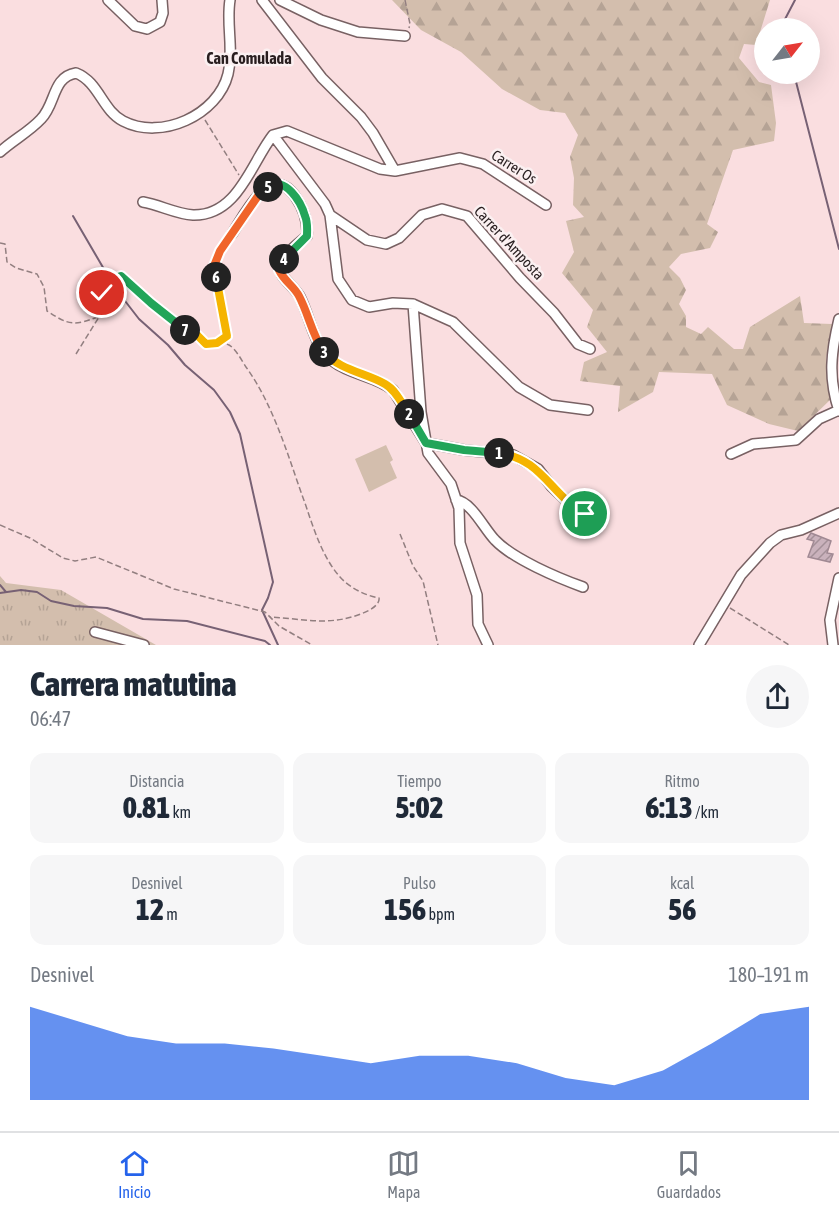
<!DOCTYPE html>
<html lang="es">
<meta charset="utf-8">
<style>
:root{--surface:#fff;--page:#f6f6f7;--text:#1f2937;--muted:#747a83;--line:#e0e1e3;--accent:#2563eb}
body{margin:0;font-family:"Asap Condensed",sans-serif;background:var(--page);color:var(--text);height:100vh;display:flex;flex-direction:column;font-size:22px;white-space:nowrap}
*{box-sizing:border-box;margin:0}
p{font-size:20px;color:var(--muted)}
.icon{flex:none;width:33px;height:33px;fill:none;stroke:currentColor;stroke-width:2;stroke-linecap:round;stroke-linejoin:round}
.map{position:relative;height:645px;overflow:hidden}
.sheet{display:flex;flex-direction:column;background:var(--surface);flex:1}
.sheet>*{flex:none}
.needle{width:39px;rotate:59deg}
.fabs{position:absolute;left:754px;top:18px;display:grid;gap:12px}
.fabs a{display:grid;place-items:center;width:66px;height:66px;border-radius:50%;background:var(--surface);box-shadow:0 6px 24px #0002;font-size:30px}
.pin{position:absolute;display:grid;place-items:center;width:51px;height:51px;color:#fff;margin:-26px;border:3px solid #fff;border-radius:50%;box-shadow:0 2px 6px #0007}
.km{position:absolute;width:30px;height:30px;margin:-15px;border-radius:50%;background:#222;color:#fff;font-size:16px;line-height:30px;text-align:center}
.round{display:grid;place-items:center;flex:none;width:63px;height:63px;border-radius:32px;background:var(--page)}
.head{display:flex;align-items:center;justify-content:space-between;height:102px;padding:0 30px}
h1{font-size:33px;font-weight:800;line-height:45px}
.stats{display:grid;grid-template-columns:repeat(3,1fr);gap:9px;height:102px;padding:6px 30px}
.stats div{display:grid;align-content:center;border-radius:15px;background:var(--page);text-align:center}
.stats b{font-size:30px;font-weight:800}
.stats small{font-size:16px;font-weight:400}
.stats p{font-size:16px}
.chart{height:168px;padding:12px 30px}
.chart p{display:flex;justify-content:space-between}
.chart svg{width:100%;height:108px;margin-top:6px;fill:var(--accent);opacity:.7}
.dock{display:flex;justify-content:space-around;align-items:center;height:84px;border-top:2px solid var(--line);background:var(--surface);font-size:16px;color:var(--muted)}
.dock a{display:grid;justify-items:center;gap:3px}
.dock .selected{color:var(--accent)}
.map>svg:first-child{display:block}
.grass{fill:url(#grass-tufts)}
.forest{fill:url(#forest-firs)}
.garden{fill:#d3bead}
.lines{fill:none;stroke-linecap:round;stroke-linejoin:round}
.stream{stroke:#776174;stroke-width:2}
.building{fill:url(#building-hatch);stroke:#a08993;stroke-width:1.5}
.minor-casing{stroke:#786163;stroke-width:12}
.path{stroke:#927f80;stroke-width:1.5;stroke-dasharray:6 3;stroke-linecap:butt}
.minor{stroke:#fff;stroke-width:9}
.split-1-casing{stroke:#fff;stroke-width:12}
.split-2-casing{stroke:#fff;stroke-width:12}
.split-3-casing{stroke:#fff;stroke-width:12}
.split-4-casing{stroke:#fff;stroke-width:12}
.split-5-casing{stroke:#fff;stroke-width:12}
.split-6-casing{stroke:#fff;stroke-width:12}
.split-7-casing{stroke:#fff;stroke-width:12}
.split-8-casing{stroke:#fff;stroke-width:12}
.split-1{stroke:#f5b400;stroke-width:8}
.split-2{stroke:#22a559;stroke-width:8}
.split-3{stroke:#f5b400;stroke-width:8}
.split-4{stroke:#f0652b;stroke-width:8}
.split-5{stroke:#22a559;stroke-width:8}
.split-6{stroke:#f0652b;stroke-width:8}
.split-7{stroke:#f5b400;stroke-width:8}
.split-8{stroke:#22a559;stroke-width:8}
.labels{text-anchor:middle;stroke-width:5;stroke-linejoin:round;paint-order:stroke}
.street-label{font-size:15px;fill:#291f20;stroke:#fbf0f1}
.neighbourhood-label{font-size:16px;font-weight:bold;fill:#291f20;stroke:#fbf0f1}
</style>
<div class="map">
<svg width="839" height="645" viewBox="0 0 839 645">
<defs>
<pattern id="grass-tufts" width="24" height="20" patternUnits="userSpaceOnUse" patternTransform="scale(1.5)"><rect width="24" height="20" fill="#d3bead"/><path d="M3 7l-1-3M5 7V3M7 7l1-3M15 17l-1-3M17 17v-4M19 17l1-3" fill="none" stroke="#b5a395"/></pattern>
<pattern id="forest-firs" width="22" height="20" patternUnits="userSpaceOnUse" patternTransform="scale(1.5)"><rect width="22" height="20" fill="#d3bead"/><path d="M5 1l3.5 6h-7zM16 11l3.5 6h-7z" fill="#b5a395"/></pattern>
<pattern id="building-hatch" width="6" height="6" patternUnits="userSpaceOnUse" patternTransform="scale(1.5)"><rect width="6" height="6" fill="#cab2bc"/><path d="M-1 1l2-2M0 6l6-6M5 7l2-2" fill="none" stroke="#a49098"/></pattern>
</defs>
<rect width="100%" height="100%" fill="#fadee0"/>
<path class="grass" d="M 0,576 L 6,583 L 61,590 L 156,645 L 0,645 Z"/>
<path class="forest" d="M 392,0 L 770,0 L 756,45 L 744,44 L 739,58 L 759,82 L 771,85 L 776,123 L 774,141 L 733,150 L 707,224 L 718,232 L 710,248 L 681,254 L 669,267 L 680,278 L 686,290 L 679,304 L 686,316 L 686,327 L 701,334 L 708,327 L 734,349 L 743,349 L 750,327 L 800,296 L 804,323 L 832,324 L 826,358 L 830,400 L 798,431 L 769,424 L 727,405 L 712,374 L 659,372 L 653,392 L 618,412 L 620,386 L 580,381 L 584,362 L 607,352 L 587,327 L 593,310 L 562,273 L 574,252 L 566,221 L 584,217 L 573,205 L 574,178 L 570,157 L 578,135 L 565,113 L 540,110 L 502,89 L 461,52 L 421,30 Z"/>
<path class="garden" d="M 386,445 L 393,460 L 390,462 L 397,478 L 369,492 L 355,459 Z"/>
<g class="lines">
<path class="stream" d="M 784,28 L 783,23 L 795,0
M 794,74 L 839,249
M 73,216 L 115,288 L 139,319 L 168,345 L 185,365 L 214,390 L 230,412 L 240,434 L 273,582 L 268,598 L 262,610 L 278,645
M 0,585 L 6,592
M 0,593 L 21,590 L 37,592 L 51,601 L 74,606 L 107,608 L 143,619 L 187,621 L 265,641 L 270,645"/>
</g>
<path class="building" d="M 811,533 L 831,541 L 827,553 L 833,554 L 830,562 L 808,557 L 814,541 L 807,539 Z"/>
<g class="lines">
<defs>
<path id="minor" d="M 108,0 L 135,26 L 147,29 L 160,22 L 163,13 L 162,0
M 262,0 L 322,78 L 361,117 L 373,133 L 395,171 L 380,169 L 287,131 L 273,135 L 325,204 L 330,215 L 338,279 L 352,300 L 369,307 L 393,303 L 413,304 L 421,412 L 428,453 L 451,484 L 459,508 L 460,543 L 477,595 L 478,624 L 488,645
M 280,0 L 321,20 L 358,32 L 405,36
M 0,152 C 13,140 29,132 41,119 C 56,104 52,77 76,73 C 99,82 102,110 123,121 C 161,141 218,115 228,74 C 234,49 226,24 230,0
M 395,171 L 460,158 L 483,164 L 546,205
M 143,202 C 160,205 176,214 193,215 C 238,216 251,163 273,135
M 330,215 L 367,240 L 386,244 L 399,238 L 422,215 L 442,209 L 467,216 L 520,278 L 554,313 L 578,344 L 590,349
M 232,234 C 245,214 270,161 295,196 C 304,209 308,221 307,236 C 298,244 282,255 280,268 C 279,277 295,287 300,297 C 311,319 313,346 334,362 C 351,375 376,376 393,390 L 426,443 L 464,450 L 513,455 L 538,469 L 552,487 L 572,506 L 585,514
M 413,304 L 453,322 L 519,387 L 550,405 L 588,410
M 839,319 C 831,352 828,378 839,411
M 731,454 L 753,444 L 796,440 L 819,419 L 839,410
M 456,500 C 472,502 484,529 495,540 C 513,559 558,578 583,587
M 95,632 L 144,645
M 699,645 L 741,575 L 770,543 L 781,535 L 801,530 L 839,513
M 833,645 L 830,620 L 839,578"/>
</defs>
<use href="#minor" class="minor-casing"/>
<path class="path" d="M 405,0 L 410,24 L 409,28
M 205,120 L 239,175
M 0,243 L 5,244 L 7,262 L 16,268 L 37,274 L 44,287 L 47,311 C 70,326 74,326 100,316 L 105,282 L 121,276 L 182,329 L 198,336 L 206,343 C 213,343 223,342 229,345 C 236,349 242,361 246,367 C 275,407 289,460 306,506 C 314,530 323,558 340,577 C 350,588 364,595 379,598 C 381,610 348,619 337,620 C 316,623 292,618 270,617
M 219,341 L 227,336 L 214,266 L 220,251 L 227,242
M 76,354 L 99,317
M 0,525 L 30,538 L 63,558 L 75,561 L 96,557 L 174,589 L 265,612 L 279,626 L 312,645
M 400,534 L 413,566 L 423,581 L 438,645
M 730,608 L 789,645"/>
<use href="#minor" class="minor"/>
</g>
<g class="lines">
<defs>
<path id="split-1" d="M 499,453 C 542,459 550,494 585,514"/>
<path id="split-2" d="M 409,414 L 426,443 L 464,450 L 499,453"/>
<path id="split-3" d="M 324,352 C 341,371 364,372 385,384 C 396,390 402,404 409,414"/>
<path id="split-4" d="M 284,259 L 279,270 C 284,281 294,286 299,296 C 309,315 312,335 324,352"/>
<path id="split-5" d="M 268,187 C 285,175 301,202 305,216 C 308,223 307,229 307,236 L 284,259"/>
<path id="split-6" d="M 216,277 L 214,266 L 220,251 L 260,193 L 268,187"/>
<path id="split-7" d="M 185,330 L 198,336 L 206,344 L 217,343 L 227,336 L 216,277"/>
<path id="split-8" d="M 102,293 L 105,282 L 121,276 L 151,303 L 185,330"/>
</defs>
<use href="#split-1" class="split-1-casing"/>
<use href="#split-2" class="split-2-casing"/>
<use href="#split-3" class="split-3-casing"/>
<use href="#split-4" class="split-4-casing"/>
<use href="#split-5" class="split-5-casing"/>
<use href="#split-6" class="split-6-casing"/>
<use href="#split-7" class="split-7-casing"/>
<use href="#split-8" class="split-8-casing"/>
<use href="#split-1" class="split-1"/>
<use href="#split-2" class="split-2"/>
<use href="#split-3" class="split-3"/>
<use href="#split-4" class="split-4"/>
<use href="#split-5" class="split-5"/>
<use href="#split-6" class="split-6"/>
<use href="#split-7" class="split-7"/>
<use href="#split-8" class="split-8"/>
</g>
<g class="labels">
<g class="street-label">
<text transform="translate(514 167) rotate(32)" y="5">Carrer Os</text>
<text transform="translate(509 243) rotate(47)" y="5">Carrer d'Amposta</text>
</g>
<g class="neighbourhood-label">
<text x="249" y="64">Can Comulada</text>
</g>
</g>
</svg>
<div class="fabs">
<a><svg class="needle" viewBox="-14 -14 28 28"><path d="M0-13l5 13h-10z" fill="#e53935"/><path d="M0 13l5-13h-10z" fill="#747a83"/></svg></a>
</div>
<div class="pin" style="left:585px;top:514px;background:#1e9e55"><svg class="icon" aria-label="arrive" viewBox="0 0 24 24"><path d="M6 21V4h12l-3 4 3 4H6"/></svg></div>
<div class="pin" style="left:102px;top:293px;background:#d93025"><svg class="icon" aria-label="check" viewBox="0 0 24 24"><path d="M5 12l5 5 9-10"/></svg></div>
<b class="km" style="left:499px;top:453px">1</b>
<b class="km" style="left:409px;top:414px">2</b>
<b class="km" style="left:324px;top:352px">3</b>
<b class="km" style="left:284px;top:259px">4</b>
<b class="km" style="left:268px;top:187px">5</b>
<b class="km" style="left:216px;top:277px">6</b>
<b class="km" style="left:185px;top:330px">7</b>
</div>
<section class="sheet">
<div class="head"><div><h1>Carrera matutina</h1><p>06:47</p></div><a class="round"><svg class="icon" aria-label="share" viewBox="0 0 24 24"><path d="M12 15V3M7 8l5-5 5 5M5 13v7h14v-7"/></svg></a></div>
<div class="stats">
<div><p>Distancia</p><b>0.81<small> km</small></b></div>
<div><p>Tiempo</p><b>5:02</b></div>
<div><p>Ritmo</p><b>6:13<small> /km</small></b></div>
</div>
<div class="stats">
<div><p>Desnivel</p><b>12<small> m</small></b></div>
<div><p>Pulso</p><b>156<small> bpm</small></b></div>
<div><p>kcal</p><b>56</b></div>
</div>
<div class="chart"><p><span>Desnivel</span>180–191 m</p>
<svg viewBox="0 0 160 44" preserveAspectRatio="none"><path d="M0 44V6L10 12L20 18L30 21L40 21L50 23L60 26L70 29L80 26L90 26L100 29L110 35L120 38L130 32L140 21L150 9L160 6V44z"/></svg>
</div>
</section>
<nav class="dock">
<a class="selected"><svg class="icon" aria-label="home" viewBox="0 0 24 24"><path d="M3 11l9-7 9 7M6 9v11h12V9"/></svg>Inicio</a>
<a><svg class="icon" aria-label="map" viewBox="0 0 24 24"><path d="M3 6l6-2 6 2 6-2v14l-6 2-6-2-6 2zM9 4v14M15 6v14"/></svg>Mapa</a>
<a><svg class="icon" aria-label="saved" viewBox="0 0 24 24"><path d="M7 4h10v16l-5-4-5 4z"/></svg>Guardados</a>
</nav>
